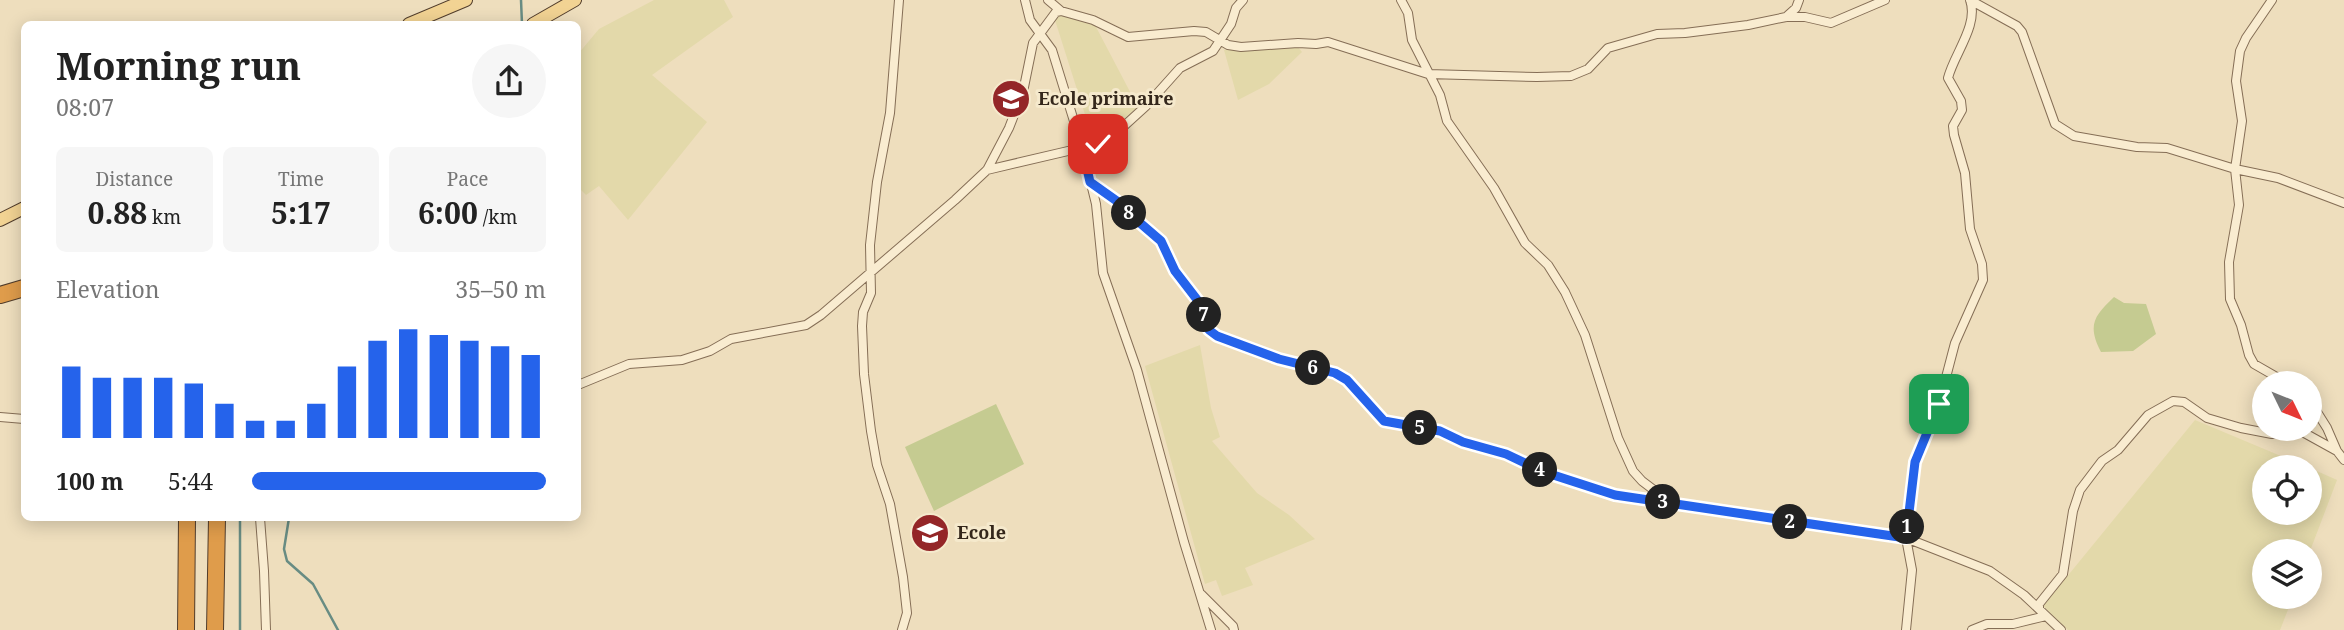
<!DOCTYPE html>
<meta charset="utf-8">
<style>
:root{--surface:#fff;--page:#f6f6f6;--text:#222;--muted:#767676;--accent:#2563eb}
body{margin:0;font-family:"Noto Serif",serif;background:var(--page);color:var(--text);height:100vh;display:flex;flex-direction:column;font-size:26px;white-space:nowrap}
*{box-sizing:border-box;margin:0}
p{font-size:23px;color:var(--muted)}
.icon{flex:none;width:38px;height:38px;fill:none;stroke:currentColor;stroke-width:2;stroke-linecap:round;stroke-linejoin:round}
.map{position:relative;flex:1;overflow:hidden}
.side{position:absolute;left:21px;top:21px;width:560px;height:500px;display:flex;flex-direction:column;background:var(--surface);border-radius:10px;box-shadow:0 4px 18px #0003}
.side>*{flex:none}
.needle{width:46px;rotate:133deg}
.controls{position:absolute;left:2252px;top:371px;display:grid;gap:14px}
.controls a{display:grid;place-items:center;width:70px;height:70px;border-radius:50%;background:var(--surface);box-shadow:0 4px 18px #0003;font-size:35px}
.pin{position:absolute;display:grid;place-items:center;width:60px;height:60px;color:#fff;margin:-30px;border-radius:14px;box-shadow:0 4px 10px #0006}
.km{position:absolute;width:35px;height:35px;margin:-18px;border-radius:50%;background:#222;color:#fff;font-size:19px;line-height:35px;text-align:center}
.round{display:grid;place-items:center;flex:none;width:74px;height:74px;border-radius:37px;background:var(--page)}
.summary{display:flex;align-items:center;justify-content:space-between;height:119px;padding:0 35px}
h1{font-size:38px;font-weight:700;line-height:52px}
.figures{display:grid;grid-template-columns:repeat(3,1fr);gap:10px;height:119px;padding:7px 35px}
.figures div{display:grid;align-content:center;border-radius:10px;background:var(--page);text-align:center}
.figures b{font-size:30px;font-weight:700}
.figures small{font-size:19px;font-weight:400}
.figures p{font-size:19px}
.chart{height:196px;padding:14px 35px}
.chart p{display:flex;justify-content:space-between}
.chart svg{width:100%;height:126px;margin-top:7px;stroke:var(--accent);stroke-width:6}
ul{padding:0 35px;list-style:none;font-size:23px}
li{display:grid;grid-template-columns:112px 84px 1fr;align-items:center;height:52px}
li i{height:18px;border-radius:9px;background:var(--accent)}
.map>svg:first-child{display:block}
.farmland{fill:#e3d9aa}
.green{fill:#c5cb91}
.lines{fill:none;stroke-linecap:round;stroke-linejoin:round}
.stream{stroke:#688c83;stroke-width:2.5}
.street-casing{stroke:#856e56;stroke-width:10}
.primary-casing{stroke:#523d2b;stroke-width:14}
.highway-casing{stroke:#523d2b;stroke-width:18}
.street{stroke:#f9ecd0;stroke-width:8}
.primary{stroke:#f2d393;stroke-width:12}
.highway{stroke:#df9c4b;stroke-width:16}
.route-casing{stroke:#fff;stroke-width:14}
.route{stroke:#2563eb;stroke-width:9}
.labels{text-anchor:middle;stroke-width:6;stroke-linejoin:round;paint-order:stroke}
.poi-label{font-size:18px;font-weight:bold;fill:#34271b;stroke:#f5e9cc;text-anchor:start}
</style>
<div class="map">
<svg width="2344" height="630" viewBox="0 0 2344 630">
<rect width="100%" height="100%" fill="#eedebd"/>
<path class="farmland" d="M 654,0 L 724,0 L 733,17 L 652,75 L 707,122 L 628,220 L 599,186 L 586,195 L 578,187 L 578,54 L 599,29 Z
M 1058,14 L 1095,25 L 1138,107 L 1094,143 L 1054,17 Z
M 1297,46 L 1302,52 L 1269,84 L 1238,100 L 1224,50 Z
M 1200,345 L 1211,408 L 1220,437 L 1212,441 L 1257,493 L 1289,515 L 1315,539 L 1245,568 L 1253,585 L 1222,596 L 1216,580 L 1205,584 L 1145,366 Z
M 2195,420 L 2307,467 L 2264,467 L 2264,513 L 2310,513 L 2310,468 L 2337,480 L 2310,551 L 2264,551 L 2264,597 L 2293,597 L 2280,630 L 2068,630 L 2043,606 Z"/>
<path class="green" d="M 2114,297 L 2124,303 L 2146,304 L 2156,334 L 2133,351 L 2101,352 C 2087,325 2094,316 2114,297 Z
M 996,404 L 1024,464 L 934,511 L 905,447 Z"/>
<g class="lines">
<path class="stream" d="M 521,0 L 522,24
M 289,518 L 284,549 L 287,561 L 313,584 L 338,630
M 240,630 L 240,518"/>
<defs>
<path id="street" d="M 899,0 L 890,113 L 877,182 L 870,245 L 871,293 L 863,312 L 862,326 L 864,374 L 871,431 L 877,465 L 890,504 L 903,577 L 907,613 L 902,630
M 1025,0 L 1030,20 L 1052,50 L 1082,147 L 1096,204 L 1103,273 L 1137,370 L 1184,542 L 1211,630
M 1048,0 L 1061,11
M 1401,0 L 1408,13 L 1412,40 L 1440,95 L 1447,121 L 1494,188 L 1525,243 L 1548,265 L 1565,292 L 1585,335 L 1618,438 L 1633,471 L 1642,481 L 1671,503
M 1970,0 L 2017,26 L 2022,32 L 2055,124 L 2074,136 L 2137,147 L 2167,148 L 2235,169 L 2278,178 L 2344,203
M 2272,0 L 2246,38 L 2240,51 L 2236,81 L 2242,121 L 2235,169 L 2239,205 L 2229,262 L 2230,299 L 2241,325 L 2249,355 L 2254,364 L 2287,383
M 1786,17 L 1796,8 L 1799,0
M 987,170 L 1098,144 L 1113,136 L 1146,106 L 1180,68 L 1213,51 L 1231,24 L 1236,8 L 1243,0
M 1090,182 L 1121,204 L 1132,216 L 1161,241 L 1175,271 L 1202,306 L 1208,330 L 1217,336 L 1279,359 L 1335,373 L 1347,380 L 1384,421 L 1440,431 L 1463,442 L 1506,454 L 1544,472 L 1615,495 L 1906,538 L 1990,571 L 2024,595 L 2061,630
M 578,385 L 629,364 L 682,360 L 710,351 L 731,339 L 806,325 L 821,315 L 955,200 L 987,170 L 1009,128 L 1023,92 L 1033,43 L 1056,12 L 1061,11 L 1093,20 L 1128,37 L 1194,31 L 1206,32 L 1228,45 L 1241,47 L 1298,43 L 1316,44 L 1328,42 L 1428,74 L 1537,77 L 1571,76 L 1588,69 L 1608,48 L 1657,34 L 1685,33 L 1748,25 L 1786,17 L 1805,17 L 1831,23 L 1885,0
M 2310,401 L 2327,428 L 2337,451
M 0,417 L 24,419
M 260,518 L 264,571 L 266,630
M 1201,594 L 1233,626 L 1234,630
M 2039,609 L 2039,604 L 2063,574 L 2073,511 L 2080,490 L 2102,461 L 2118,450 L 2148,415 L 2173,401 L 2184,402 L 2207,418 L 2241,428 L 2272,434 L 2294,429 L 2299,430 L 2337,451 L 2344,460
M 1906,630 L 1912,570 L 1906,538 L 1915,462 L 1939,404 L 1955,343 L 1983,280 L 1982,264 L 1970,229 L 1965,173 L 1954,135 L 1953,126 L 1962,110 L 1961,101 L 1948,78 C 1954,54 1979,25 1970,0
M 1972,630 L 1987,624 L 2013,624 L 2046,616"/>
<path id="primary" d="M 409,24 L 466,0
M 533,24 L 575,0
M 0,220 L 24,208"/>
<path id="highway" d="M 0,295 L 24,288
M 186,630 L 187,518
M 215,630 L 217,518"/>
</defs>
<use href="#street" class="street-casing"/>
<use href="#primary" class="primary-casing"/>
<use href="#highway" class="highway-casing"/>
<use href="#street" class="street"/>
<use href="#primary" class="primary"/>
<use href="#highway" class="highway"/>
</g>
<g class="lines">
<defs>
<path id="route" d="M 1098,144 L 1082,147 L 1090,182 L 1121,204 L 1132,216 L 1161,241 L 1175,271 L 1202,306 L 1209,330 L 1217,336 L 1279,359 L 1335,373 L 1347,380 L 1384,421 L 1440,431 L 1463,442 L 1506,454 L 1544,472 L 1615,495 L 1906,538 L 1915,462 L 1939,404"/>
</defs>
<use href="#route" class="route-casing"/>
<use href="#route" class="route"/>
</g>
<defs>
<symbol id="school-disc" viewBox="-11 -11 22 22"><circle r="9.5" fill="#942628" stroke="#f5e9cc"/><path d="M0-5L7-2L0 1L-7-2ZM-4 1L0 2.5L4 1V4Q0 6-4 4Z" fill="#fff"/></symbol>
</defs>
<g fill-rule="evenodd">
<use href="#school-disc" x="989" y="77" width="44" height="44"/>
<use href="#school-disc" x="908" y="511" width="44" height="44"/>
</g>
<g class="labels">
<g class="poi-label">
<text x="1038" y="105">Ecole primaire</text>
<text x="957" y="539">Ecole</text>
</g>
</g>
</svg>
<div class="controls">
<a><svg class="needle" viewBox="-14 -14 28 28"><path d="M0-13l5 13h-10z" fill="#e53935"/><path d="M0 13l5-13h-10z" fill="#767676"/></svg></a>
<a><svg class="icon" aria-label="locate" viewBox="0 0 24 24"><circle cx="12" cy="12" r="6"/><path d="M12 2v4M12 18v4M2 12h4M18 12h4"/></svg></a>
<a><svg class="icon" aria-label="layers" viewBox="0 0 24 24"><path d="M12 4l9 5-9 5-9-5zM3 14l9 5 9-5"/></svg></a>
</div>
<div class="pin" style="left:1939px;top:404px;background:#1e9e55"><svg class="icon" aria-label="arrive" viewBox="0 0 24 24"><path d="M6 21V4h12l-3 4 3 4H6"/></svg></div>
<div class="pin" style="left:1098px;top:144px;background:#d93025"><svg class="icon" aria-label="check" viewBox="0 0 24 24"><path d="M5 12l5 5 9-10"/></svg></div>
<b class="km" style="left:1907px;top:527px">1</b>
<b class="km" style="left:1790px;top:522px">2</b>
<b class="km" style="left:1663px;top:502px">3</b>
<b class="km" style="left:1540px;top:470px">4</b>
<b class="km" style="left:1420px;top:428px">5</b>
<b class="km" style="left:1313px;top:368px">6</b>
<b class="km" style="left:1204px;top:315px">7</b>
<b class="km" style="left:1129px;top:213px">8</b>
<section class="side">
<div class="summary"><div><h1>Morning run</h1><p>08:07</p></div><a class="round"><svg class="icon" aria-label="share" viewBox="0 0 24 24"><path d="M12 15V3M7 8l5-5 5 5M5 13v7h14v-7"/></svg></a></div>
<div class="figures">
<div><p>Distance</p><b>0.88<small> km</small></b></div>
<div><p>Time</p><b>5:17</b></div>
<div><p>Pace</p><b>6:00<small> /km</small></b></div>
</div>
<div class="chart"><p><span>Elevation</span>35–50 m</p>
<svg viewBox="0 0 160 44" preserveAspectRatio="none"><path d="M5 44V19M15 44V23M25 44V23M35 44V23M45 44V25M55 44V32M65 44V38M75 44V38M85 44V32M95 44V19M105 44V10M115 44V6M125 44V8M135 44V10M145 44V12M155 44V15"/></svg>
</div>
<ul>
<li><b>100 m</b>5:44<i style="width:100%"></i></li>
</ul>
</section>
</div>
